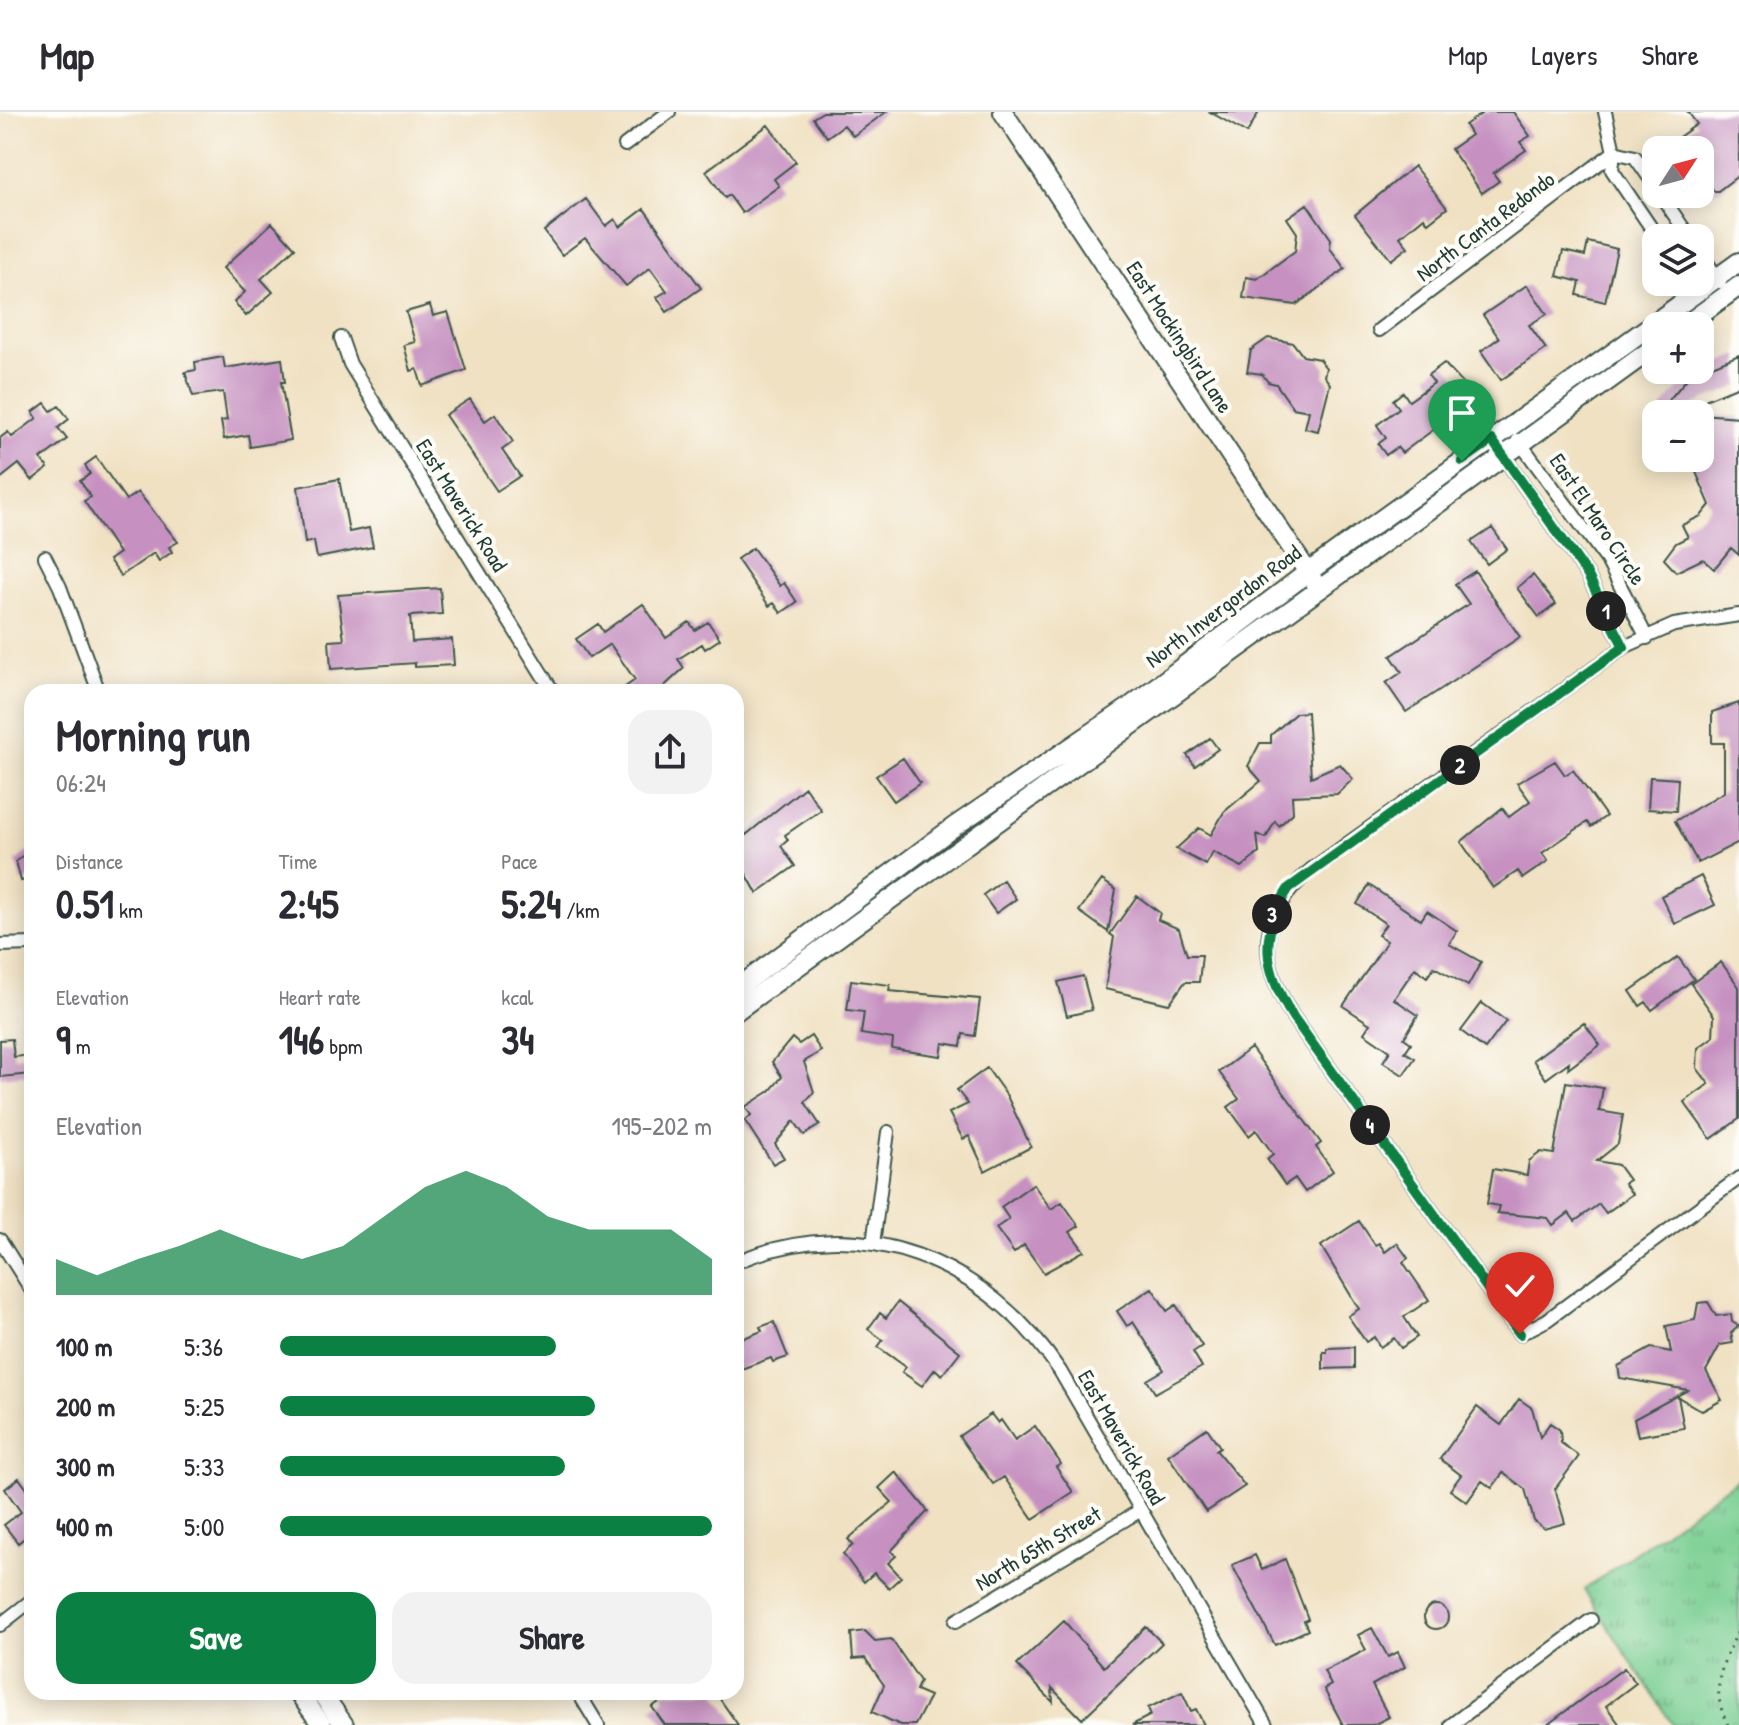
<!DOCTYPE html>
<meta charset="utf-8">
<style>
:root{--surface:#fff;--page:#f2f2f3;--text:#2b2b33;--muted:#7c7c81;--line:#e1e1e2;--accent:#0b8043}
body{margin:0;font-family:"Patrick Hand",sans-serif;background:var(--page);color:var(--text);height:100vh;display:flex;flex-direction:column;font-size:30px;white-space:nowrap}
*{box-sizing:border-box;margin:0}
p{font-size:26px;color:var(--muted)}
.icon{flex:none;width:44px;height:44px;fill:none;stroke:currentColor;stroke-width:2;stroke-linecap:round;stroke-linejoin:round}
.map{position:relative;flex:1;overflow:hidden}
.drawer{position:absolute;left:24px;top:572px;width:720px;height:1016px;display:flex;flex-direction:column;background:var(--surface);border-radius:24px;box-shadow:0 4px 20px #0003}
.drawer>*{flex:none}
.needle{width:52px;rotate:54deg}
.controls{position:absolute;left:1642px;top:24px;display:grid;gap:16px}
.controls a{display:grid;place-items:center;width:72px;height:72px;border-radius:16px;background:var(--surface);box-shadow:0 4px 20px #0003;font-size:40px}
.pin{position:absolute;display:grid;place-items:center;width:68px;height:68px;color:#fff;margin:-82px -34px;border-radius:50% 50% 50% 0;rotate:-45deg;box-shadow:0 0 8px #0007}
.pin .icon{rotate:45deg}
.km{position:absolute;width:40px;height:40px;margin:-20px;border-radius:50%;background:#222;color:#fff;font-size:22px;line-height:40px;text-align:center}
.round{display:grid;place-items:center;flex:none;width:84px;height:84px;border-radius:24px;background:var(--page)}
.head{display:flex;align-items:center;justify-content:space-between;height:136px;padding:0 32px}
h1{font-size:44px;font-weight:800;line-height:60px}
.metrics{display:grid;grid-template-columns:repeat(3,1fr);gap:12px;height:136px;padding:8px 32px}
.metrics div{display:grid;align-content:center}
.metrics b{font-size:40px;font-weight:800}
.metrics small{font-size:22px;font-weight:400}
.metrics p{font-size:22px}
.chart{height:224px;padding:16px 32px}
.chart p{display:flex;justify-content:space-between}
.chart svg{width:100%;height:144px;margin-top:8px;fill:var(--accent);opacity:.7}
.button{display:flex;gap:16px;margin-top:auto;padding:16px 32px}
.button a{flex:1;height:92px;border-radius:24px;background:var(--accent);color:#fff;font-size:32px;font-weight:800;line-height:92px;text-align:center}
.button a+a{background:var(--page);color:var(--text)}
ul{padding:0 32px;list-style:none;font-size:26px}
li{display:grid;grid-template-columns:128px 96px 1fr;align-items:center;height:60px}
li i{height:20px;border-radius:10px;background:var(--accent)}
header{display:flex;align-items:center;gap:48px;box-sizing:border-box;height:112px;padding:0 40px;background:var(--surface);border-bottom:2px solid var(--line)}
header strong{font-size:38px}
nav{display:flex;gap:44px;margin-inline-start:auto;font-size:28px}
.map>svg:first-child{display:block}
.grass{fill:url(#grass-tufts);stroke:#4c8664;stroke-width:2}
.building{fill:#c691c1}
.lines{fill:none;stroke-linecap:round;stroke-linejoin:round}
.lane-casing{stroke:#3e5649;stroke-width:10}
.street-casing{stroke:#3e5649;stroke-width:16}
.secondary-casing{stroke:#3e5649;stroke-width:22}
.path{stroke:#3e5649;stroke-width:3;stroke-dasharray:2 6;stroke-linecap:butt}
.lane{stroke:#fff;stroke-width:6}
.street{stroke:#fff;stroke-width:12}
.secondary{stroke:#fff;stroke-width:18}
.route-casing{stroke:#fff;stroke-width:16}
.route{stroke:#0b8043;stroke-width:10}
.labels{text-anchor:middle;stroke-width:8;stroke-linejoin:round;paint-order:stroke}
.street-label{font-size:22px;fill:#1f3d34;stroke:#fdfcf7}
</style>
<header>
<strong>Map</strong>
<nav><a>Map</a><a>Layers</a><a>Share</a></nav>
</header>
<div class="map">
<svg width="1739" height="1613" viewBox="0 0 1739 1613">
<defs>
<pattern id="grass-tufts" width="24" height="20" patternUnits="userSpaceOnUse" patternTransform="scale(2)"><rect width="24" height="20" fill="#7acf93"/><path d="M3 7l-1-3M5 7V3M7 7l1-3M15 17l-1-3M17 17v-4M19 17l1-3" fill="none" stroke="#63a979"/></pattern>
</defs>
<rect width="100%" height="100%" fill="#fdfcf7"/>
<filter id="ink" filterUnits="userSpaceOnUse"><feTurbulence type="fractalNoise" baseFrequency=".0125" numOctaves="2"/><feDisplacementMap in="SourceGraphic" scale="16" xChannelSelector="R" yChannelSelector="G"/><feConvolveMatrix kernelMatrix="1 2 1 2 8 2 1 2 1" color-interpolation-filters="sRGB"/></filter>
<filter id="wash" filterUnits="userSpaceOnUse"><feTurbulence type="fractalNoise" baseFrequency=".006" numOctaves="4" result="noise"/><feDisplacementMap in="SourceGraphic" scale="32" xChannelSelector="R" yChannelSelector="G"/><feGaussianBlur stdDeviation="1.8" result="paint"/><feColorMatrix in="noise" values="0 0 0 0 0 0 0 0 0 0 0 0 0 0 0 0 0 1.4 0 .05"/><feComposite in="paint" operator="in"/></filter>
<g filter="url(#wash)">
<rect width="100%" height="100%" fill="#f0e1c2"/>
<path class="grass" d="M 1739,1366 L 1739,1613 L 1673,1613 L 1584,1478 Z"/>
<g id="blocks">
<path class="building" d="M 823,0 L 886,0 L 853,24 L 844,13 L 827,25 L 813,6 Z
M 1210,0 L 1259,0 L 1247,21 Z
M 1484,0 L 1513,0 L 1530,24 L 1520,30 L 1526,38 L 1493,61 L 1499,69 L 1482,81 L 1451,37 L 1471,23 L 1465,13 Z
M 1688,0 L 1739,0 L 1739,63 L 1718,79 L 1714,79 L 1700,62 L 1700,38 L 1688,38 L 1679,25 L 1697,12 Z
M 768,13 L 796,50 L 774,67 L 779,74 L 742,101 L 729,83 L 725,86 L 706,59 Z
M 1414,54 L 1447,96 L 1428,111 L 1424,105 L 1400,125 L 1408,135 L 1391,148 L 1355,103 Z
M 586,87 L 606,114 L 615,107 L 620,115 L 644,97 L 701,176 L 667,200 L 657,185 L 667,179 L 650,156 L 626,174 L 585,126 L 562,143 L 544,119 Z
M 1307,92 L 1331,127 L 1330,136 L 1345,157 L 1296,193 L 1243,186 L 1246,165 L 1257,167 L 1295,139 L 1297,121 L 1287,106 Z
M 272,111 L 295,136 L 261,167 L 273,180 L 246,204 L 234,190 L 245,180 L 223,156 Z
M 1588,130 L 1617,137 L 1605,190 L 1577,183 L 1580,170 L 1557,164 L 1563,139 L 1585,144 Z
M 1527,173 L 1547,202 L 1529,213 L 1546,237 L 1501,268 L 1481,239 L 1499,226 L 1483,203 Z
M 430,193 L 433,204 L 448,200 L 466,258 L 422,274 L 417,257 L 411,259 L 404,233 L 415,230 L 406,200 Z
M 1268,226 L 1293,231 L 1303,244 L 1319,247 L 1326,256 L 1324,264 L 1330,272 L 1318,319 L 1305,316 L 1309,299 L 1293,296 L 1276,272 L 1268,270 L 1262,262 L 1247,260 L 1251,238 Z
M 1739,243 L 1739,274 L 1671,302 L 1657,302 L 1690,263 Z
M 223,245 L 225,256 L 282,247 L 285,270 L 281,270 L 291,328 L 250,335 L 248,323 L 224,327 L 221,309 L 227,308 L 223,280 L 193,284 L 185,260 L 196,258 L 195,250 Z
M 1444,251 L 1476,286 L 1402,341 L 1397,335 L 1386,343 L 1378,332 L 1386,326 L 1377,313 L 1399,296 L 1393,288 L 1403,280 L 1409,289 L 1434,271 L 1428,263 Z
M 470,287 L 485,309 L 495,302 L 513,330 L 502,338 L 520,364 L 497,379 L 445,303 Z
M 45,291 L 51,299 L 59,294 L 69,307 L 58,316 L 67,327 L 41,347 L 48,356 L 32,368 L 19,352 L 0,367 L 0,326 L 8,320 L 12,325 L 37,306 L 33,300 Z
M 1700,302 L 1739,305 L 1739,443 L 1731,436 L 1714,457 L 1703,447 L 1676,460 L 1664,447 L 1676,431 L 1688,425 L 1682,413 L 1701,404 L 1710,393 L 1690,346 L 1700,346 Z
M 96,345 L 126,388 L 138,380 L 178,430 L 169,435 L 172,440 L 159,449 L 154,441 L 121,464 L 109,448 L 119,441 L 84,389 L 91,385 L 80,369 L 90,362 L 85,353 Z
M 339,367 L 349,420 L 369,416 L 373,435 L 317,446 L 314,429 L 305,431 L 298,375 Z
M 1492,416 L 1507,437 L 1487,452 L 1471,430 Z
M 753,436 L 780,474 L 784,471 L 797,490 L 781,501 L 774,491 L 769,494 L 737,447 Z
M 1475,459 L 1520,525 L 1406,600 L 1386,571 L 1402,560 L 1391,544 L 1469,492 L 1455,472 Z
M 1533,463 L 1556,492 L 1539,505 L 1517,476 Z
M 440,476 L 442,502 L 410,504 L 412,530 L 452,527 L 454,553 L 415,555 L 415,551 L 331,557 L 329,529 L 344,528 L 338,483 Z
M 643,492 L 666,526 L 689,510 L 695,518 L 708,510 L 720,527 L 705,537 L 702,532 L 678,547 L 684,556 L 658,580 L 618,580 L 635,568 L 610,532 L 589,546 L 576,527 L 598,512 L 603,520 Z
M 1739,591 L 1739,730 L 1698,751 L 1675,709 L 1724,680 L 1724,631 L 1712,631 L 1712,600 Z
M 1307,600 L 1311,665 L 1340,652 L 1353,667 L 1337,682 L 1292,684 L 1293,701 L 1279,714 L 1275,709 L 1266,726 L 1257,722 L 1259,741 L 1242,755 L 1213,740 L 1206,753 L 1176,737 L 1199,716 L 1211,723 L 1224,700 L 1261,669 L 1248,654 L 1260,631 L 1271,631 L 1271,623 L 1296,601 Z
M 1210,626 L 1218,637 L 1195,654 L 1187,643 Z
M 903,646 L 920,671 L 894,689 L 876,664 Z
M 1555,649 L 1565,663 L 1573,658 L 1606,704 L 1591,715 L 1587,710 L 1542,741 L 1548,749 L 1523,766 L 1518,759 L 1493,776 L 1461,730 L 1502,696 L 1509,705 L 1530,689 L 1517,671 Z
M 1650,665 L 1678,667 L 1676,699 L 1648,697 Z
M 805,675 L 821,698 L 785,723 L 788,728 L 781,734 L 795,754 L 757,781 L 736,744 L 736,708 L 746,723 Z
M 32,736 L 32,767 L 21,769 L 16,749 Z
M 1701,764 L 1715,793 L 1675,812 L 1661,784 Z
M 1003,768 L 1016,787 L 996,801 L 983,783 Z
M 1102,768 L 1116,778 L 1108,820 L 1079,799 Z
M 1369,773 L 1421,808 L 1427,799 L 1457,819 L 1449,832 L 1481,850 L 1468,874 L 1434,855 L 1427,865 L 1415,856 L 1394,887 L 1418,903 L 1404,926 L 1411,931 L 1405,940 L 1415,946 L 1403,963 L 1383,950 L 1390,939 L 1364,921 L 1370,912 L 1343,894 L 1387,829 L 1378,823 L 1386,812 L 1357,792 Z
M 1137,784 L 1160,801 L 1158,808 L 1179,817 L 1187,843 L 1202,843 L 1199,870 L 1185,870 L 1169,892 L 1105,877 L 1114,825 L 1110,822 Z
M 1678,845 L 1694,867 L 1652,898 L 1646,890 L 1640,894 L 1630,879 Z
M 1721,850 L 1739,875 L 1739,1007 L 1711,1027 L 1684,990 L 1709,972 L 1697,956 L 1698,936 L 1713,925 L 1714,904 L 1691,872 Z
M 1083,864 L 1092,898 L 1067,904 L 1058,870 Z
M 851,868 L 890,873 L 889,879 L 980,887 L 975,924 L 963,922 L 961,934 L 943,931 L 941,944 L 892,937 L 893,927 L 861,922 L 864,900 L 847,898 Z
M 1482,891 L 1506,909 L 1485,937 L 1461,919 Z
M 1584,911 L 1600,933 L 1568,957 L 1569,950 L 1546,967 L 1533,948 Z
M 811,924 L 821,939 L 804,950 L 814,980 L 805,990 L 820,1013 L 804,1023 L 794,1009 L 775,1032 L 784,1046 L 773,1052 L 745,1009 L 751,1003 L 745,995 L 770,979 L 782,965 L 772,950 L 792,926 L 799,932 Z
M 12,927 L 14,945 L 32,943 L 32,962 L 0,965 L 0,928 Z
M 1251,936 L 1321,1031 L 1316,1035 L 1333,1059 L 1305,1080 L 1295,1066 L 1285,1073 L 1267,1047 L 1273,1042 L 1256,1018 L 1249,1024 L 1228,995 L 1239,987 L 1219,960 Z
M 987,956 L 1007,984 L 1031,1035 L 985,1059 L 969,1024 L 963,1027 L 949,1001 L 968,992 L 957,978 Z
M 1566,970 L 1603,976 L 1599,999 L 1623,1003 L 1618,1032 L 1597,1049 L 1618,1053 L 1629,1068 L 1624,1071 L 1632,1082 L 1606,1101 L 1599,1092 L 1575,1109 L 1569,1101 L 1553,1113 L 1548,1106 L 1497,1101 L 1499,1094 L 1487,1092 L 1493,1057 L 1527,1063 L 1529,1049 L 1541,1040 L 1554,1042 Z
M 1033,1072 L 1051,1097 L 1062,1090 L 1079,1114 L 1070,1120 L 1084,1139 L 1044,1161 L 1024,1133 L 1014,1141 L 996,1116 L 1009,1107 L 1001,1095 Z
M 1359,1109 L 1375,1133 L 1379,1131 L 1385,1140 L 1397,1131 L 1408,1146 L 1403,1150 L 1429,1188 L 1404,1205 L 1417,1225 L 1401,1236 L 1394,1226 L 1380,1235 L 1374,1225 L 1366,1230 L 1348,1204 L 1359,1197 L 1321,1134 Z
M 1152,1176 L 1167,1199 L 1176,1193 L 1202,1234 L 1193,1240 L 1202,1255 L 1155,1281 L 1147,1268 L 1164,1258 L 1133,1210 L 1127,1214 L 1117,1199 Z
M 898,1190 L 960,1240 L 942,1263 L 935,1257 L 922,1274 L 902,1260 L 906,1255 L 878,1235 L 883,1228 L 868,1217 L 880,1201 L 886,1206 Z
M 1708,1190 L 1716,1204 L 1731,1202 L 1732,1210 L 1739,1214 L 1731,1221 L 1733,1231 L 1720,1233 L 1706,1259 L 1722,1288 L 1702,1299 L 1678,1285 L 1684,1316 L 1638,1324 L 1634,1307 L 1688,1278 L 1620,1266 L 1618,1254 L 1651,1236 L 1671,1240 L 1666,1214 L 1695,1208 L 1698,1191 Z
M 774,1210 L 788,1245 L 773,1250 L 771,1246 L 736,1259 L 736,1229 L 762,1219 L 760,1215 Z
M 1354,1235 L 1354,1256 L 1323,1257 L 1323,1240 L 1327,1240 L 1327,1236 Z
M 1519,1287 L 1532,1296 L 1540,1325 L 1550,1311 L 1560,1318 L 1561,1331 L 1579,1344 L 1555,1377 L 1565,1411 L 1544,1417 L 1534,1409 L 1525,1377 L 1503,1361 L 1492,1376 L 1482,1369 L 1467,1390 L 1450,1378 L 1461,1363 L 1440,1347 L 1477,1295 L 1501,1313 Z
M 991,1302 L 998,1311 L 1001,1308 L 1015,1328 L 1035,1314 L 1061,1352 L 1056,1355 L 1073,1380 L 1033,1407 L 1004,1365 L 993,1372 L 959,1324 Z
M 1207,1316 L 1220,1335 L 1216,1338 L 1245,1374 L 1206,1400 L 1168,1343 Z
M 896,1360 L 928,1399 L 891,1439 L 896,1444 L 888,1451 L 901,1465 L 889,1476 L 874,1461 L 864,1470 L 843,1442 L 853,1433 L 848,1427 L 892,1390 L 879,1376 Z
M 19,1366 L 32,1384 L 32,1420 L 18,1431 L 4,1413 L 21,1400 L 5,1377 Z
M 1255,1443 L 1262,1458 L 1285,1447 L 1308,1507 L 1304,1509 L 1308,1518 L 1275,1533 L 1232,1453 Z
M1424 1505a12 12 0 1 1 24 0a12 12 0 1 1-24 0Z
M 1064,1509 L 1104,1555 L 1146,1515 L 1162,1531 L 1082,1607 L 1052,1576 L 1053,1590 L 1017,1553 Z
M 1372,1516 L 1388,1545 L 1398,1540 L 1405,1555 L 1372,1573 L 1389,1605 L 1373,1613 L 1343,1613 L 1324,1577 L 1331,1573 L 1324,1559 L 1366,1538 L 1358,1523 Z
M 865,1519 L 875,1529 L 891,1527 L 920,1569 L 916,1578 L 930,1584 L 915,1613 L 900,1613 L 872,1600 L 884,1573 L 865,1546 L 853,1547 L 851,1521 Z
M 1624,1556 L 1636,1571 L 1606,1594 L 1620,1613 L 1547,1613 Z
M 661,1580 L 715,1580 L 738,1613 L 665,1613 L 652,1595 L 665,1586 Z
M 1182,1580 L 1191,1599 L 1196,1597 L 1204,1613 L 1132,1613 L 1151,1603 L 1148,1596 Z"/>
</g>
</g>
<g filter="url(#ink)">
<use href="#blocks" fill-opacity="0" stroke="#3e5649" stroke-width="2"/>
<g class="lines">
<defs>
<path id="lane" d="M 32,1453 L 32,1470"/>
<path id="street" d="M 1605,0 L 1614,40 L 1612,58 L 1658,126
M 625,33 L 669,0
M 1614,40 L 1635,45 L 1656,75
M 1660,82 L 1690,126
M 1700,140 L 1720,170
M 1379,218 L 1614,40
M 341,226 L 350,252 L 553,580
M 1518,328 L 1607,448 L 1647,526
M 1501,341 L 1587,462 L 1624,535
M 45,445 L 60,475 L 99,580
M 1739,503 L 1674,513 L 1624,535 L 1312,757 C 1258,802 1256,846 1293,905 L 1520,1222 L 1547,1208 L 1739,1066
M 0,833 L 32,832
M 0,1128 L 32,1179
M 873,1132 L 888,1020
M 736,1150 C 863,1097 986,1149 1060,1259 L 1266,1613
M 956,1509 L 1141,1398
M 0,1513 L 32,1488
M 578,1580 L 598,1613
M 1451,1613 L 1591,1508"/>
<path id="secondary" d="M 1003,0 L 1313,468
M 1684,214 L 1739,174
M 736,877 L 955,714 L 1127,597 L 1307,461 L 1739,150
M 736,899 L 1656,234
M 298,1580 L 322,1613
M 321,1580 L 344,1613"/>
</defs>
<use href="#lane" class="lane-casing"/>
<use href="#street" class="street-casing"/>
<use href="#secondary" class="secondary-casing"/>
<path class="path" d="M 1728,1613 C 1709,1576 1722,1552 1739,1517"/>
<use href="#lane" class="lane"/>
<use href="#street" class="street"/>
<use href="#secondary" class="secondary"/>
</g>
</g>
<g class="lines" filter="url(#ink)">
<defs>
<path id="route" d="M 1462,349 L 1492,328 L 1587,462 L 1624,535 L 1289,776 C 1258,823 1264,859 1293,905 L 1520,1222"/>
</defs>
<use href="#route" class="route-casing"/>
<use href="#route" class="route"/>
</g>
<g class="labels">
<g class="street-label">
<text transform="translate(1485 114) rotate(-37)" y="8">North Canta Redondo</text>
<text transform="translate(1180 225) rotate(57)" y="8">East Mockingbird Lane</text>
<text transform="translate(462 393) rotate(58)" y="8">East Maverick Road</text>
<text transform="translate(1598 407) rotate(56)" y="8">East El Maro Circle</text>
<text transform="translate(1223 494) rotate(-37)" y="8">North Invergordon Road</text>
<text transform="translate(1122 1325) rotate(60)" y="8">East Maverick Road</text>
<text transform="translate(1038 1436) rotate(-31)" y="8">North 65th Street</text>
</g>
</g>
</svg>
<div class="controls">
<a><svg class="needle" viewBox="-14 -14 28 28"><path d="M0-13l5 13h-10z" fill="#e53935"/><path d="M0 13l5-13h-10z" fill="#7c7c81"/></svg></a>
<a><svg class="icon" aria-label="layers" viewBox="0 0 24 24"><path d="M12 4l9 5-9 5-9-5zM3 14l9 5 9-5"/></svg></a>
<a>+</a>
<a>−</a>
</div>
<div class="pin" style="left:1462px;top:349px;background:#1e9e55"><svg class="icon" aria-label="arrive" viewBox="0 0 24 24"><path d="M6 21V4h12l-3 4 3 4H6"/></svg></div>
<div class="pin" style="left:1520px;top:1222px;background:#d93025"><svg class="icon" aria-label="check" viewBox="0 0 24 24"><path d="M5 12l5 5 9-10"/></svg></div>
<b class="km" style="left:1606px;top:499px">1</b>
<b class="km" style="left:1460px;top:653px">2</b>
<b class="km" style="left:1272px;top:802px">3</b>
<b class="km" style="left:1370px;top:1013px">4</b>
<section class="drawer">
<div class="head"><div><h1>Morning run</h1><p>06:24</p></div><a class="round"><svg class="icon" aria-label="share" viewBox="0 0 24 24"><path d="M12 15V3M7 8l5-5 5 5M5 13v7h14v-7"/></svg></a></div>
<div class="metrics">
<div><p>Distance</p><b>0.51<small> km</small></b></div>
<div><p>Time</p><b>2:45</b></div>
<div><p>Pace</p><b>5:24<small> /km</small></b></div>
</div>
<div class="metrics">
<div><p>Elevation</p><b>9<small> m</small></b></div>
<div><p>Heart rate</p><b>146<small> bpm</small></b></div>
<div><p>kcal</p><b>34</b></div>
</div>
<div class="chart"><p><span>Elevation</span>195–202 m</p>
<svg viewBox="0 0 160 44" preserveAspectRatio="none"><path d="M0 44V33L10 38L20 33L30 29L40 24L50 29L60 33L70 29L80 20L90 11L100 6L110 11L120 20L130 24L140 24L150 24L160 33V44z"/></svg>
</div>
<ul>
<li><b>100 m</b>5:36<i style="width:64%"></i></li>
<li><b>200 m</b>5:25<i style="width:73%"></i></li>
<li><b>300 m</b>5:33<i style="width:66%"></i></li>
<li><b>400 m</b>5:00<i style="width:100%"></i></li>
</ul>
<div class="button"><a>Save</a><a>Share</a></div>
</section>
</div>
